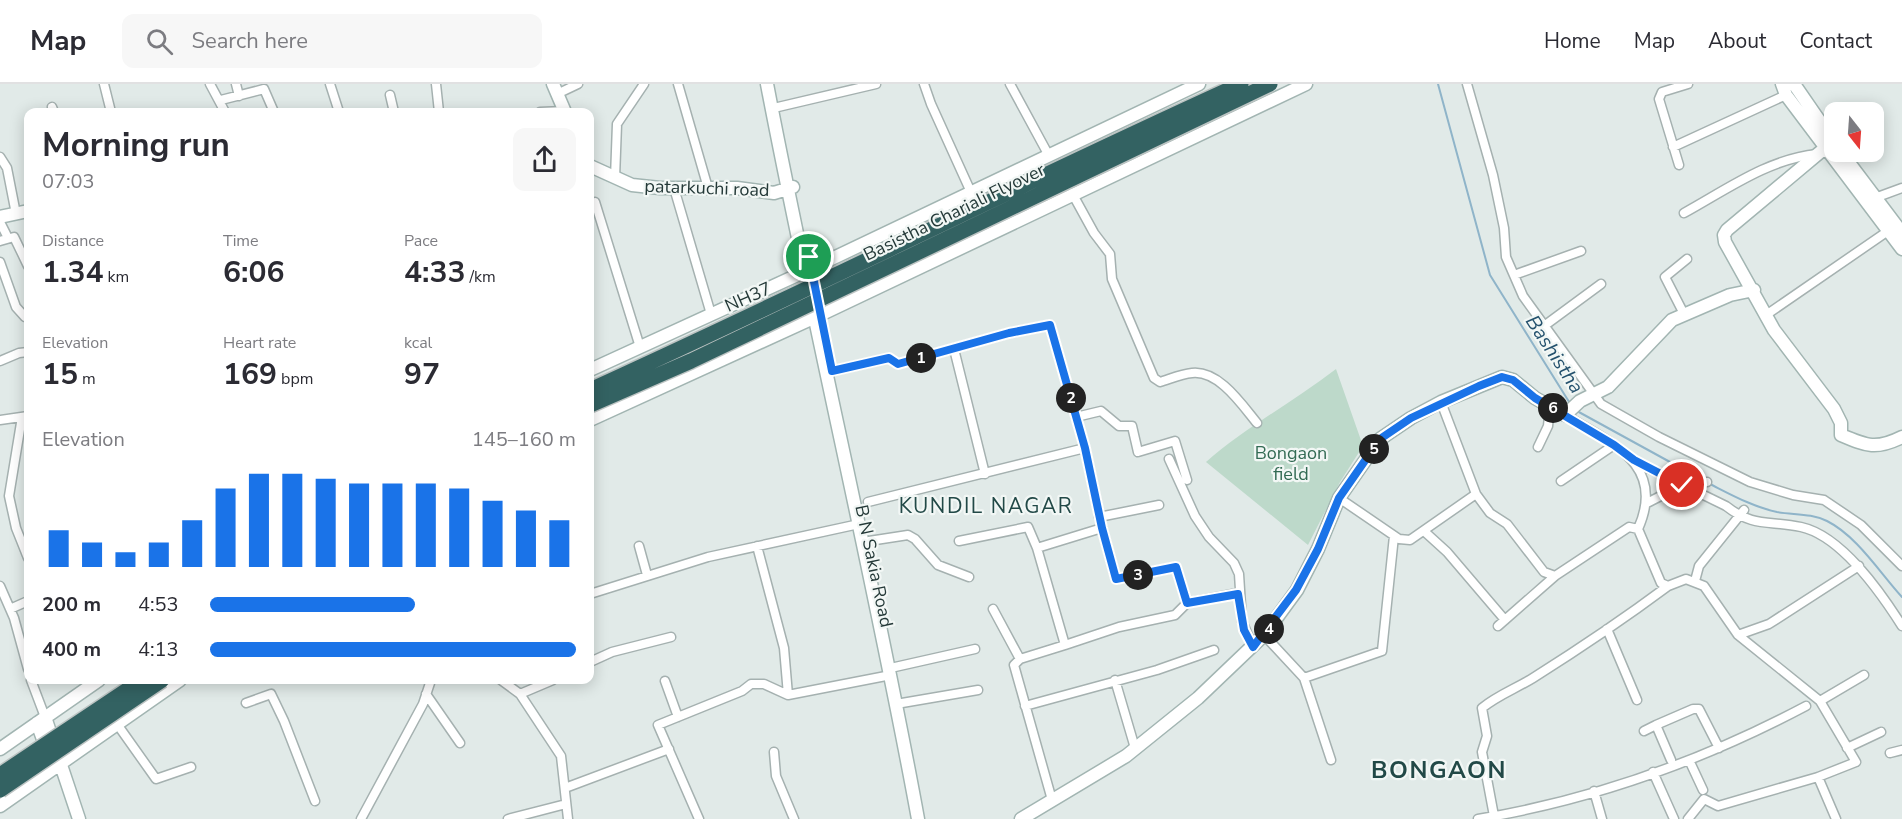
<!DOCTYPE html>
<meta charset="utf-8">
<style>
:root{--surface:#fff;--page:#f7f7f7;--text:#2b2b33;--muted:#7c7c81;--line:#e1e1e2;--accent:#1a73e8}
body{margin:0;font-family:"Nunito Sans",sans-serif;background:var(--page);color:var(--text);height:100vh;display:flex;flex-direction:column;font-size:22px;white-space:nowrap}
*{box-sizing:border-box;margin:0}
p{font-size:20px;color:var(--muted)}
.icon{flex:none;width:33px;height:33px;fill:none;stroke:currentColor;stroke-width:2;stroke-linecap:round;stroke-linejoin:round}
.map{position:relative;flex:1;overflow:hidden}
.panel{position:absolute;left:24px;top:24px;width:570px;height:576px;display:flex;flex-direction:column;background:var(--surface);border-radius:12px;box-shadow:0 3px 15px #0003}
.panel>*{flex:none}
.needle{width:39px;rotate:163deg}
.fabs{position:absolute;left:1824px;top:18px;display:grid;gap:12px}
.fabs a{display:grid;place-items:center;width:60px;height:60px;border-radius:12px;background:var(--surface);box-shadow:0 3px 15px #0003;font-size:30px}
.pin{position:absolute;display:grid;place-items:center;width:51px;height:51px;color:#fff;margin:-26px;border:3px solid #fff;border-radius:50%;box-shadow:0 2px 6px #0007}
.km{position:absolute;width:30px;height:30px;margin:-15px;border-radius:50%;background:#222;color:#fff;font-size:16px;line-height:30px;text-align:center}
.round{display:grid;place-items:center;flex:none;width:63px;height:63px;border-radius:12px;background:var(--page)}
.summary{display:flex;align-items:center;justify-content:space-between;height:102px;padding:0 18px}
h1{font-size:33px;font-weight:700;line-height:45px}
.stats{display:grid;grid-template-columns:repeat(3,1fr);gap:9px;height:102px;padding:6px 18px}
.stats div{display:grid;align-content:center}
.stats b{font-size:30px;font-weight:700}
.stats small{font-size:16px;font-weight:400}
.stats p{font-size:16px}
.chart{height:168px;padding:12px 18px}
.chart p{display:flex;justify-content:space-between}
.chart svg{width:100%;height:108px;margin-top:6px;stroke:var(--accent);stroke-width:6}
ul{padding:0 18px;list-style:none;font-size:20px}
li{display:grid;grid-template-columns:96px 72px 1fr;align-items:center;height:45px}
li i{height:15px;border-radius:8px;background:var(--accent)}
header{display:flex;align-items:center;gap:36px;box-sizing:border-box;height:84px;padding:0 30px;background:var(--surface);border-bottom:2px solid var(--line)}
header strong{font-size:28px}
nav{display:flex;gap:33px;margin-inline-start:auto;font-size:21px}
.search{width:420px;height:54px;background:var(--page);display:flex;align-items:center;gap:15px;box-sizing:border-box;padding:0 21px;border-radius:12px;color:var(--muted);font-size:22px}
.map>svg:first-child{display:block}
.green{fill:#bdd9ca}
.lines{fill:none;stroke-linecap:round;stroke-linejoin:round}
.stream{stroke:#8fb4c9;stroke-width:2}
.street-casing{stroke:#a5b1b0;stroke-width:11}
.secondary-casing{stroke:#a2b5b2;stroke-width:15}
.street{stroke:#fff;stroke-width:8}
.secondary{stroke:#fff;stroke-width:12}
.highway-bridge-casing{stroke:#bdc4c3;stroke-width:18;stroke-linecap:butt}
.highway-bridge{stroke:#336262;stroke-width:15}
.route-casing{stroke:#fff;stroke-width:12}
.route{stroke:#1a73e8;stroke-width:8}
.labels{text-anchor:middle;stroke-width:4.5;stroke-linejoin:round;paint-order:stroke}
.street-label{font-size:18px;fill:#243938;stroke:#f2f7f5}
.park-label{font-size:18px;fill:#336b54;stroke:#f2f7f5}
.water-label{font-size:20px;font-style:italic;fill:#25526e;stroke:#f2f7f5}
.quarter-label{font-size:21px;letter-spacing:1.5px;fill:#224947;stroke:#f2f7f5}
.district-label{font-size:24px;font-weight:bold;letter-spacing:1.5px;fill:#224947;stroke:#f2f7f5}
</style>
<header>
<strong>Map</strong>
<div class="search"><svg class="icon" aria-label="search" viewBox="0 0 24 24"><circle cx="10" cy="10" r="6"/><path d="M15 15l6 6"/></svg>Search here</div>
<nav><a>Home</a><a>Map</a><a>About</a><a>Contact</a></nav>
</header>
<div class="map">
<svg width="1902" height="735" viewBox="0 0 1902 735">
<rect width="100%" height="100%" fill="#e1eae8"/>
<path class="green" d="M 1336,285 L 1363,362 L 1340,398 L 1308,461 L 1206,378 C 1246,343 1293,318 1336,285 Z"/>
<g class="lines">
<path class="stream" d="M 1438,0 L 1490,191 L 1571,321
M 1577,327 L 1701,395
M 1708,399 C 1730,410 1753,423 1777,428 C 1794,431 1811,429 1827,437 C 1857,452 1880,489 1902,513"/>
<defs>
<path id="street" d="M 104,0 L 111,28
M 210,0 L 225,28
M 236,0 L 239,12
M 330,0 L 339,28
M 436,0 L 439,28
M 678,0 L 708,104
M 924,0 L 931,20 L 970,106
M 1010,0 L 1048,70
M 1467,0 L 1493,91 L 1504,144 L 1506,173 L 1523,212 L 1601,320 L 1659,353 L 1750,398 L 1793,411 L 1824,416 L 1861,441 L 1902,482
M 557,10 L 578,0
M 390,11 L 394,28
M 221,16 L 264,5 L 274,28
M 52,23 L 54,28
M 778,23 L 876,0
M 540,28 L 564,27
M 1673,63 L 1786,11
M 0,73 L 7,84 L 16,130
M 1679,81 L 1659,15 L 1662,8 L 1688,0
M 615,94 L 617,40 L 644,0
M 674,104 L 711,230
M 1072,109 L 1094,149 L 1110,170 L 1112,195 L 1154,294 L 1160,298 C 1170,295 1181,290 1192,289 C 1219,286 1242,321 1257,339
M 1872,115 L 1902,104
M 595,118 L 640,263
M 1684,129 C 1726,106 1768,75 1817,70
M 0,138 L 8,154
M 0,157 L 14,153 L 28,182
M 0,178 L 16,223 L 25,233 L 28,233
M 1514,191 L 1581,167
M 1684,230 L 1665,193 L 1687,175
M 1766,231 L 1888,147
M 1544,242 L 1601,200
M 954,265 L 985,390
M 0,277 L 19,269 L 28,268
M 832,287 L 889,274 L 898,280 L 1009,249 L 1050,241 L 1085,364 L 1102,444 L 1116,495 L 1176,483 L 1187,519
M 1441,318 L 1476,410 L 1490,429 L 1507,440 L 1544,488 L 1555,492 L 1629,443 L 1638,445 L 1661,499 L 1668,502 L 1686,495 L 1704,502 L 1738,551 L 1820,617 L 1856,678 L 1818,693 L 1718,722 L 1704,715 L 1688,735
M 1565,331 C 1611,359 1667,380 1638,445
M 22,333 L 9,412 L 16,444 L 28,474
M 1076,333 L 1101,327 L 1119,342 L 1132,342 L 1138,368 L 1175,357 L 1187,396
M 0,336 L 28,332
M 1538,363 L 1548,342 L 1550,322
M 1169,375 L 1195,432 L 1209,453 L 1234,479 L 1239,490 L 1242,537 L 1253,563
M 1634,377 L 1726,422 C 1754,444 1769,436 1801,443 C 1842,452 1881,509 1902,542
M 1561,397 L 1614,361
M 1339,414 L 1399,455 L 1410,456 L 1476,410
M 868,418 L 1085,364
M 1647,419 L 1682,401 L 1707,398
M 1099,433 L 1159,421
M 1425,448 L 1447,468 L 1505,536
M 869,457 L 908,451 L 915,455 L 938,481 L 969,493
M 959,457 L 1028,443 L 1037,464
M 639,462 L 647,491
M 757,462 L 784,564 L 788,611
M 1695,497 L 1699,482 L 1744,426
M 0,502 L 14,534 L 28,585
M 590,510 L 708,473 L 859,440
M 10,525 L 28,517
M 993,525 L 1020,575 L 1065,561 L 1037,464 L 1102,444
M 1498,542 L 1555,492
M 1607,545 L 1637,616
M 1264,551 L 1304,594 L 1382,567 L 1394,452
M 1738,551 L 1769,540 L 1859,482
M 1065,561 L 1119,543 L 1175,531 L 1187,519 L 1238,509
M 1020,575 L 1014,581 L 1052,716
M 590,578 L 612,568 L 671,553
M 895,583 L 975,565
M 1304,594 L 1331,676
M 31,596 L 45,633
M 501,596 L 520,610 L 561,672 L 568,735
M 1115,596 L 1135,664
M 665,597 L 678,633
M 426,610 L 460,659
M 520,610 L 553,596
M 1820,617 L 1864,591
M 246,619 L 271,610 L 284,637 L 315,717
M 902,619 L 978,606
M 1025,622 L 1157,586 L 1214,566
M 117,640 L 156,695 L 191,683
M 1644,647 L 1656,641
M 1847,664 L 1881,648
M 774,668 L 776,692 L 794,735
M 1890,669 L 1902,666
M 1671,676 L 1656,641 L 1693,625 L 1699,625 L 1719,664
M 1689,676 L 1703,706
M 1653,688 L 1674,735
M 1818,693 L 1836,735
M 565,704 L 669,665
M 1594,707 L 1602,735
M 1494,732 L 1482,668 L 1487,652 L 1482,624 C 1498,611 1515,605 1533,594 C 1579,565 1625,534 1668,502
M 361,735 L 423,620 L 431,596
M 508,735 L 566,720
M 699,735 L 658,641 L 742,607 L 751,600 L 764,600 L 788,611 L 891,591
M 1478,735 C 1592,716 1704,676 1806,622"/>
<path id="secondary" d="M 553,0 L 565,28
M 767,0 C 814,246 873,489 918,735
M 1782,0 L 1786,11 L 1902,165
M 1794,0 L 1834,58
M 1825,64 L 1727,146 L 1724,151 L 1725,158 L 1774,246 L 1834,325 L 1841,339 L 1841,351 C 1867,362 1876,366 1902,353
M 1841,68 L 1902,149
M 590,82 L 632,101 L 660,104 L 737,104 L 774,109 L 793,103
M 0,133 L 28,127
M 590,286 L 804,188 L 1199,0
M 590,336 L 822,230 L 1306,0
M 45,633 L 79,735
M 37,639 L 48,669
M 0,665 L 99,596
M 0,722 L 180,596
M 1021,735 L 1126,672 L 1198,614 L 1264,551 L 1297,506 L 1318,465 L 1339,414 L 1380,355 L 1411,334 L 1441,318 L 1502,293 L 1513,296 L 1535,314 L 1565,331 L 1580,317 L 1608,303 L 1672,236 L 1730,211 L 1754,206"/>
</defs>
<use href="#street" class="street-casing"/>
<use href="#secondary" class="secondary-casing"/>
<use href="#street" class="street"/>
<use href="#secondary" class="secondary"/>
<defs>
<path id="highway-bridge" d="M 590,306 C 808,207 1022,99 1241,0
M 590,321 L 691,277 L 1270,0
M 0,691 L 142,596
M 0,706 L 162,596"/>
</defs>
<use href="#highway-bridge" class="highway-bridge-casing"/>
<use href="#highway-bridge" class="highway-bridge"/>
</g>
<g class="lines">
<defs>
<path id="route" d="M 809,173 L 832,287 L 889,274 L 898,280 L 1009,249 L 1050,241 L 1085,364 L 1102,444 L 1116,495 L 1176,483 L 1187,519 L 1238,510 L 1244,546 L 1253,563 L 1296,506 L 1318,465 L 1339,414 L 1380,355 L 1411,334 L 1479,302 L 1502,293 L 1513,296 L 1535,314 L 1614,361 L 1634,376 L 1682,401"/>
</defs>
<use href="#route" class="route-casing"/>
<use href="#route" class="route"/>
</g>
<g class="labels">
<g class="street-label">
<text transform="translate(707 104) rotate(2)" y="6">patarkuchi road</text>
<text transform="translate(954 128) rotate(-26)" y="6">Basistha Chariali Flyover</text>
<text transform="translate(748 213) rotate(-24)" y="6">NH37</text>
<text transform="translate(874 482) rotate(78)" y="6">B N Sakia Road</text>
</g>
<g class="park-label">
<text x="1291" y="375">Bongaon<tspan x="1291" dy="21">field</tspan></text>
</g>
<g class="water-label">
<text transform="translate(1555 270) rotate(57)" y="7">Bashistha</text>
</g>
<g class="quarter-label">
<text x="986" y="429">KUNDIL NAGAR</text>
</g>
<g class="district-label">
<text x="1439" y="694">BONGAON</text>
</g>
</g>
</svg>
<div class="fabs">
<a><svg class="needle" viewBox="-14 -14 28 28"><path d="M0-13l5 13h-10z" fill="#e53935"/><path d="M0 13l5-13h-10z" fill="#7c7c81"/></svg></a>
</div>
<div class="pin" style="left:809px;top:173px;background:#1e9e55"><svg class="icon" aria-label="arrive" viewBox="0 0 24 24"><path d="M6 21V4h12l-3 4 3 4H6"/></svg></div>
<div class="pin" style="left:1682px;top:401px;background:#d93025"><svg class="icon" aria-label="check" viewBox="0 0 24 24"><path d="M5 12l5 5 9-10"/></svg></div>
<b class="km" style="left:921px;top:274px">1</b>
<b class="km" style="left:1071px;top:314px">2</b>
<b class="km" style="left:1138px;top:491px">3</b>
<b class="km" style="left:1269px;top:545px">4</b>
<b class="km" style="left:1374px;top:365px">5</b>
<b class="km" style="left:1553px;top:324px">6</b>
<section class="panel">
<div class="summary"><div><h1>Morning run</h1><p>07:03</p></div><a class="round"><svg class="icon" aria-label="share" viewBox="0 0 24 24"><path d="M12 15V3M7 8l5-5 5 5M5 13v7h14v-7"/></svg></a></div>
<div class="stats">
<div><p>Distance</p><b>1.34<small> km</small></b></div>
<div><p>Time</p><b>6:06</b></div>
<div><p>Pace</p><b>4:33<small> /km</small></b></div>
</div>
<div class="stats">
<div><p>Elevation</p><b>15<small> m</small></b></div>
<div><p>Heart rate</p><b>169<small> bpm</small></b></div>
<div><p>kcal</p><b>97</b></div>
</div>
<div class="chart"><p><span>Elevation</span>145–160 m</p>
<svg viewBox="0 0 160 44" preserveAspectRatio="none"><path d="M5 44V29M15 44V34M25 44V38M35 44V34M45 44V25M55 44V12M65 44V6M75 44V6M85 44V8M95 44V10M105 44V10M115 44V10M125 44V12M135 44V17M145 44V21M155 44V25"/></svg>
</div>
<ul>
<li><b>200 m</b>4:53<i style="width:56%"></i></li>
<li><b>400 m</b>4:13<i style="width:100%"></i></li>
</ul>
</section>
</div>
